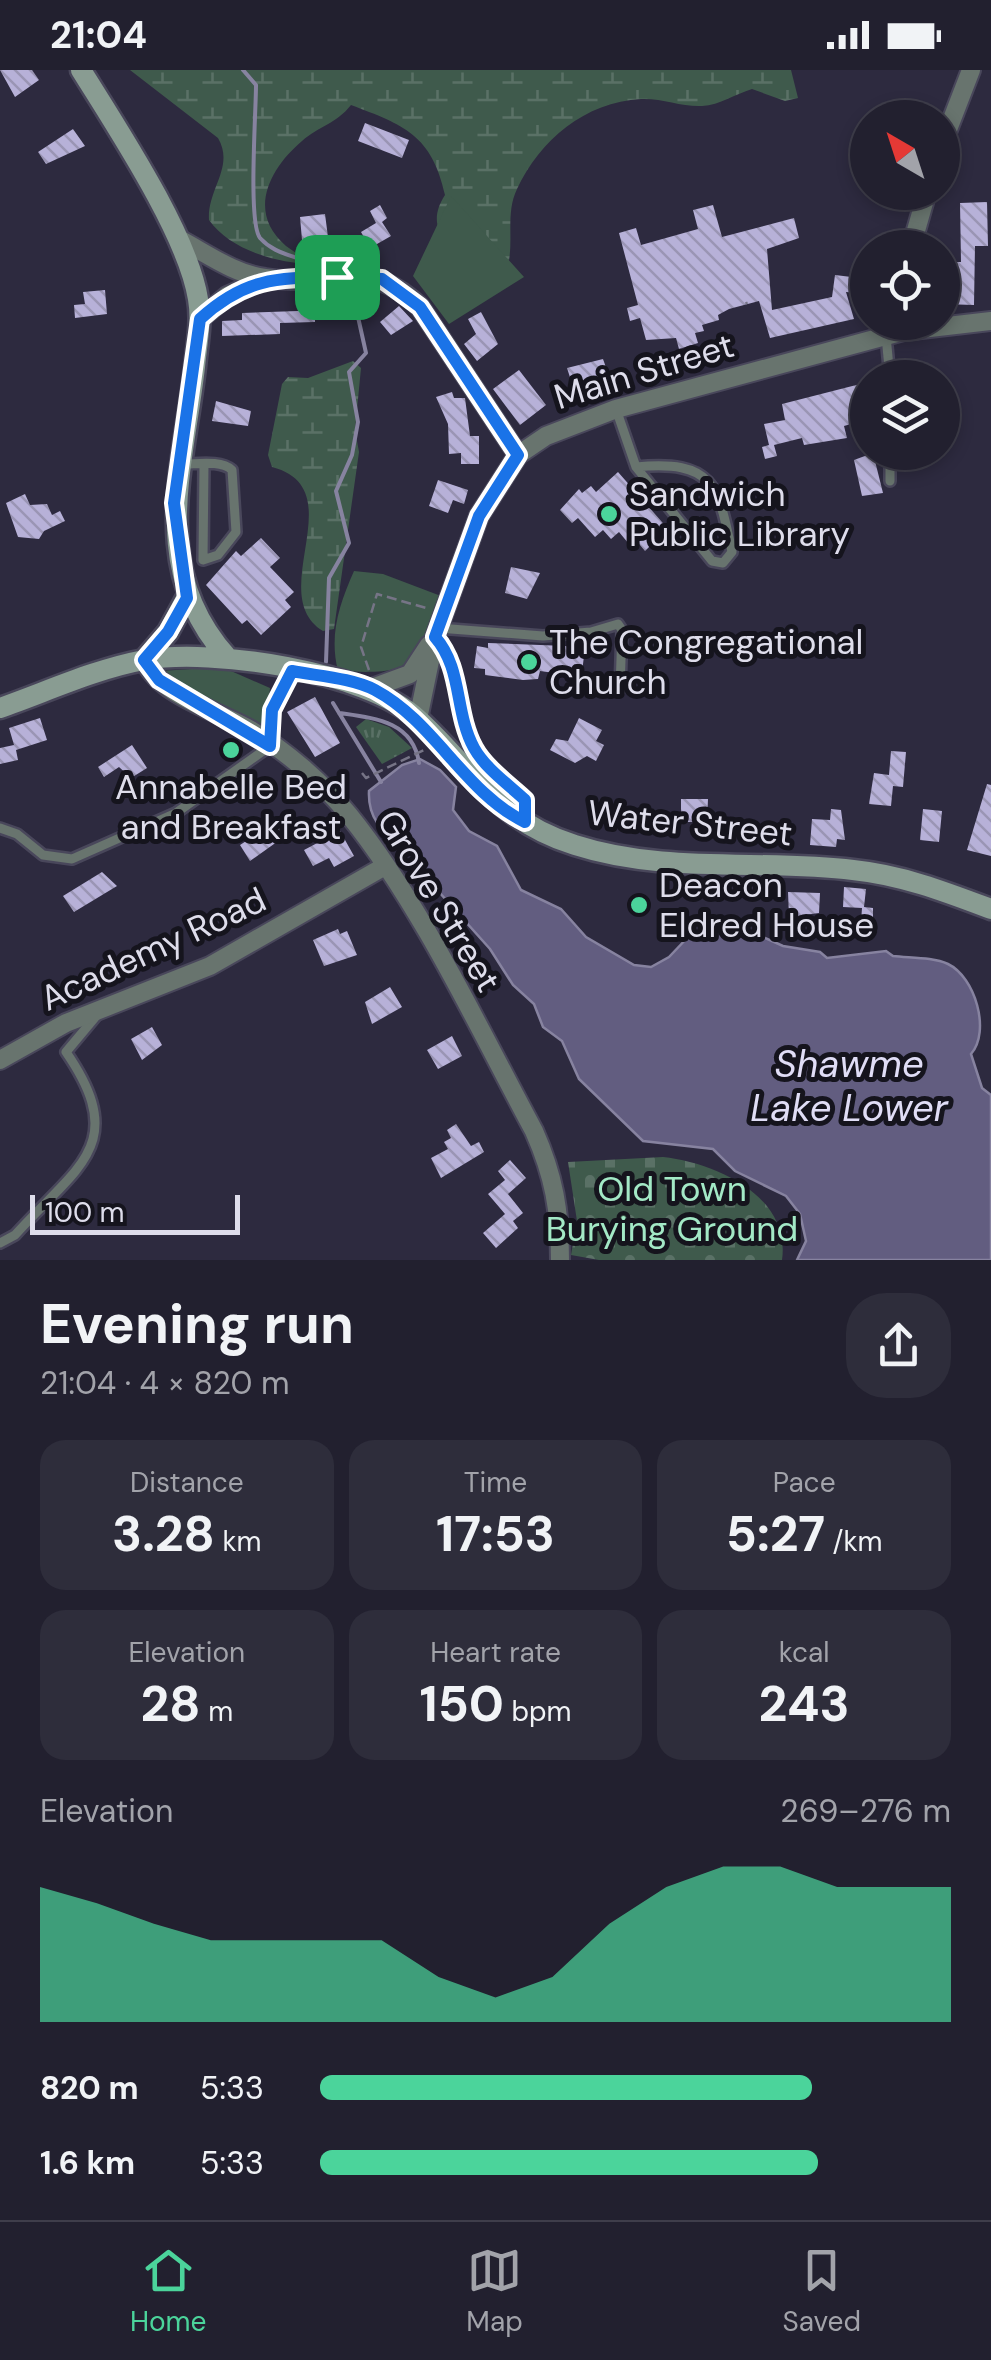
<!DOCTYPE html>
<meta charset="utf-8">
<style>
:root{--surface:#22202f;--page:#2e2d3b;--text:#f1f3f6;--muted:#a2a3aa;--line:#3f3e4b;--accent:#4bd49b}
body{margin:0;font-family:"DM Sans",sans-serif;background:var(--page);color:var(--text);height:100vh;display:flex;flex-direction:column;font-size:38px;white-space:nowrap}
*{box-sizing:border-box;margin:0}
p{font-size:32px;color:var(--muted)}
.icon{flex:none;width:55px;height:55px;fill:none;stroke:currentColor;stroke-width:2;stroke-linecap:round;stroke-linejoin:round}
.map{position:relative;height:1190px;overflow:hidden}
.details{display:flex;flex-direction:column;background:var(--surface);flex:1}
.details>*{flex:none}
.needle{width:65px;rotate:321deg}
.buttons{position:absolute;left:850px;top:30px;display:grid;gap:20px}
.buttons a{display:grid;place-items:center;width:110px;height:110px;border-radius:50%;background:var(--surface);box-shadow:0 5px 15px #0003,0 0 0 2px var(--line);font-size:50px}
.scale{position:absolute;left:30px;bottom:25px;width:210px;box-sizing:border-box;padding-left:10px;border:5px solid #deddeb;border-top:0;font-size:28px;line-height:35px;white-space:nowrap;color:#deddeb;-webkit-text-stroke:8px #15141d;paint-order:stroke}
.pin{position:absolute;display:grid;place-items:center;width:85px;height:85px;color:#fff;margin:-42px;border-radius:20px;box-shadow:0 5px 15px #0006}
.round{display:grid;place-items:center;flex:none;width:105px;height:105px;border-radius:40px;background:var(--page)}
.overview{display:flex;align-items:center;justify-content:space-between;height:170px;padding:0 40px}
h1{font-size:55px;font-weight:700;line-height:75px}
.figures{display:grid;grid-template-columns:repeat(3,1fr);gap:15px;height:170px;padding:10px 40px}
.figures div{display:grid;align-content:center;border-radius:25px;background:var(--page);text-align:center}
.figures b{font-size:50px;font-weight:700}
.figures small{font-size:28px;font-weight:400}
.figures p{font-size:28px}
.chart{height:280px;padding:20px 40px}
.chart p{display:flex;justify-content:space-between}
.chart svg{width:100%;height:180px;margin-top:10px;fill:var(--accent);opacity:.7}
ul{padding:0 40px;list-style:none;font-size:32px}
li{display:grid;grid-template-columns:160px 120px 1fr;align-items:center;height:75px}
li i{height:25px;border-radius:12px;background:var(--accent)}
.status{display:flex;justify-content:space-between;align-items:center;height:70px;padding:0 50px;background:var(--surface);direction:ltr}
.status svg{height:28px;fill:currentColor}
.menu{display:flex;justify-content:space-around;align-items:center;height:140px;border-top:2px solid var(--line);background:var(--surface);font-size:28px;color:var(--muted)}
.menu a{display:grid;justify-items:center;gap:5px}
.menu .selected{color:var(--accent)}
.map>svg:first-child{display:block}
.grass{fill:url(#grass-tufts)}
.wetland{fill:url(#wetland-marsh)}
.cemetery{fill:url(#cemetery-stones)}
.green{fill:#3f5a4c}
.water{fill:#625d80;stroke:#8783a0;stroke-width:2.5}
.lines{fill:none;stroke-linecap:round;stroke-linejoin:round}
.stream{stroke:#8783a0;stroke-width:4}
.building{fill:url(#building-back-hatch)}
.service-casing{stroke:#49475b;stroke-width:14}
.minor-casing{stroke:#49475b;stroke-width:22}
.secondary-casing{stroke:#49475b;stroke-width:25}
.path{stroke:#767486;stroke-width:2.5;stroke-dasharray:10 5;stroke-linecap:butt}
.service{stroke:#68746e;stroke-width:9}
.minor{stroke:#68746e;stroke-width:18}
.secondary{stroke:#899c92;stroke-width:20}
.route-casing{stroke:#fff;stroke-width:20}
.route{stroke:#1a73e8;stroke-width:12}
.poi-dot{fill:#4bd49b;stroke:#15141d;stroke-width:4}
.labels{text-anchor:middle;stroke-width:10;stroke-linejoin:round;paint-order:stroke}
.street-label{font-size:35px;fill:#deddeb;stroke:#15141d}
.poi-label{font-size:35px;fill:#deddeb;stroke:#15141d;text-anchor:start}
.park-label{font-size:35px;fill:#a3e9c6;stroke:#15141d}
.water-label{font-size:38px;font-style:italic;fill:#e0ddf6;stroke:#15141d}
</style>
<div class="status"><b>21:04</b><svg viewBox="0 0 49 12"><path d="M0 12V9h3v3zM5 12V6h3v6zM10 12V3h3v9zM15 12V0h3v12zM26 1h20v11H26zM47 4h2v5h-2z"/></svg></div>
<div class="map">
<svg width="991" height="1190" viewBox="0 0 991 1190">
<defs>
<pattern id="grass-tufts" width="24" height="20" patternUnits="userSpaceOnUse" patternTransform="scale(2.5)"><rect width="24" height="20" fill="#3f5a4c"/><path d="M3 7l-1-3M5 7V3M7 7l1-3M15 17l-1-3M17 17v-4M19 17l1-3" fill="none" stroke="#5a7166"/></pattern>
<pattern id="wetland-marsh" width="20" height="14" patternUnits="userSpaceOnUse" patternTransform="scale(2.5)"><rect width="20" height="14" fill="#3f5a4c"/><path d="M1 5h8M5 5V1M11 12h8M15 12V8" fill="none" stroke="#5a7166"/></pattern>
<pattern id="cemetery-stones" width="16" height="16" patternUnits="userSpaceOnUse" patternTransform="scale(2.5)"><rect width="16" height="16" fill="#3f5a4c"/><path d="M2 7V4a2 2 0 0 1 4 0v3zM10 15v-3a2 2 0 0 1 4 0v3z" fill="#5a7166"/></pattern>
<pattern id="building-back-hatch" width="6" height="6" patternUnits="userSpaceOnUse" patternTransform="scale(2.5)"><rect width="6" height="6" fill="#b7b1d8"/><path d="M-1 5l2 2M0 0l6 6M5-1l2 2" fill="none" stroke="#9a95b4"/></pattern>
</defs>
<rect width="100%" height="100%" fill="#2d2a3f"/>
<path class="grass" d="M 366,649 L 389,657 L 412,678 L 382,694 L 356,657 Z"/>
<path class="wetland" d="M 130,0 L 791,0 L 798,28 L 785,31 L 752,19 C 735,24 720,35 702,36 C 682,37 662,28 641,29 C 585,32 540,70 517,119 C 503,148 518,180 503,209 C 471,188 416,170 445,125 C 432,65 404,55 351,35 C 336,54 319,56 302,71 C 270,98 246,142 286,176 C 294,182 303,187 311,194 C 277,193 230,180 209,150 C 207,119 235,97 218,68 Z
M 353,291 L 361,298 L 355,360 L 359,382 L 334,559 L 323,561 C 263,524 355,419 272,397 L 268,385 L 282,314 L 288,307 L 308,308 Z"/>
<path class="cemetery" d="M 663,1087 C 716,1093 791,1126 782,1190 L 599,1190 L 571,1185 L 577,1151 L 568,1092 Z"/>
<path class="green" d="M 451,126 L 524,207 L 449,254 L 413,206 Z
M 354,501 L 383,504 L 441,526 C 414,598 416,605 338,601 C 329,565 339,535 354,501 Z
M 222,597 L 270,618 L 266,662 L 160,601 Z"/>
<path class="water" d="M 420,689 L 440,700 L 456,717 L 453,740 L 469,761 L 497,776 L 521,820 L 561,839 L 586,867 L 634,895 L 651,897 L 669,887 L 689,866 L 731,853 L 783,876 L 820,882 L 827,888 L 886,881 L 893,886 C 910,888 933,887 948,894 C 975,907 991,961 971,984 L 982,1018 L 991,1025 L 991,1190 L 797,1190 L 806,1171 L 800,1144 L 786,1126 L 735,1101 L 713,1079 L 643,1071 L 579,1009 L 562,971 L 543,957 L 534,934 L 513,915 L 490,879 L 439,822 L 429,823 C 425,813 422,801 417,792 C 402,768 367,763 369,721 L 402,695 Z"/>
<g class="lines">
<path class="stream" d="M 243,0 L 256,15 C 256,43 248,153 260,168 C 278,188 302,184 319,201
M 326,592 L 329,508 L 349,473 L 336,421 L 352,385 L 358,352 L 349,302 L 366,283 L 358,247 L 333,214
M 333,633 L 381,712
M 339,643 C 374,648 413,651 419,693"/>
</g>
<path class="building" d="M 0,0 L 32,0 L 39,10 L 15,27 Z
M 365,53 L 409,70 L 402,88 L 358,71 Z
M 73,59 L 85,76 L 46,94 L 38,82 Z
M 987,132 L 988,176 L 975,176 L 974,235 L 942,234 L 942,192 L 961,192 L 960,133 Z
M 380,135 L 387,148 L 382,152 L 391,166 L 370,178 L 361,162 L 376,153 L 370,141 Z
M 713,135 L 722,167 L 794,148 L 799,168 L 767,179 L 772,240 L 832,227 L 835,205 L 868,209 L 868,224 L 846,222 L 854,249 L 770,268 L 759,231 L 729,239 L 718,245 L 719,250 L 702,255 L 704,261 L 695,263 L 698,273 L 679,279 L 676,268 L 646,270 L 640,248 L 630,251 L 627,238 L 638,235 L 619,163 L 636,158 L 641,175 L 698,159 L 693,140 Z
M 325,144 L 328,167 L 302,170 L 300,147 Z
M 105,220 L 107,244 L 75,248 L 74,235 L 85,234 L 83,222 Z
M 325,227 L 325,238 L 315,238 L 315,252 L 280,253 L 280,264 L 222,266 L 222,251 L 242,250 L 242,243 L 298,241 L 297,234 Z
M 399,236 L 413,251 L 391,265 L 380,252 Z
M 481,242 L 498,274 L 477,291 L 464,274 L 476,264 L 468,249 Z
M 603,289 L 609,306 L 594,310 L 597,319 L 576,326 L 567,298 Z
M 519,300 L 546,335 L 520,355 L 493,319 Z
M 868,312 L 868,349 L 844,356 L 847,368 L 804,375 L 802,368 L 774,375 L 777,386 L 765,389 L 762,377 L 769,375 L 764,354 L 785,350 L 782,334 Z
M 452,322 L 454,328 L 465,328 L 470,366 L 479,366 L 479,394 L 461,394 L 461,383 L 449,384 L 448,354 L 436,327 Z
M 216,331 L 251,341 L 248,356 L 212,351 Z
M 873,383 L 883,423 L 862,426 L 854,390 Z
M 618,402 L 669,460 L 656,478 L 652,474 L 645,481 L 635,469 L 629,474 L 619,462 L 611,469 L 603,460 L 595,467 L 578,448 L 572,453 L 560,440 L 579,419 L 582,423 L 591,416 L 596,422 Z
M 438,410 L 468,420 L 464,434 L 453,430 L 448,443 L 429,436 Z
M 25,424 L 30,435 L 47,434 L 52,445 L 60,441 L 65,451 L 44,461 L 39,469 L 18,467 L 6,433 Z
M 261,468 L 280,488 L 270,497 L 294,522 L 285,530 L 291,537 L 261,565 L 247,550 L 242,554 L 206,515 L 236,481 L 241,486 Z
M 511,497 L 540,503 L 527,529 L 505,523 Z
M 488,573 L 566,576 L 584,586 L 582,602 L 576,601 L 576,606 L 540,601 L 538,609 L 523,610 L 485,605 L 485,599 L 474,598 L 477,576 L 488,578 Z
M 315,627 L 340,673 L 315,687 L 287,642 Z
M 40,648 L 47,670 L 16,680 L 18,690 L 0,694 L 0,678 L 14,675 L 9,658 Z
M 579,648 L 602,660 L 596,671 L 604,675 L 596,691 L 587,686 L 575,693 L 550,680 L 556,669 L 568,671 Z
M 132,675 L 147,698 L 131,708 L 119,697 L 104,707 L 98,697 Z
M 891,681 L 906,682 L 903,717 L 893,716 L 891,736 L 869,734 L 874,703 L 889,705 Z
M 987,714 L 991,715 L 991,786 L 967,780 Z
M 681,729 L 708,729 L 707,752 L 681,752 Z
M 831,739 L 841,740 L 845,770 L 837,769 L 836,777 L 810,775 L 812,749 L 830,750 Z
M 923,739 L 942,741 L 939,772 L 920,770 Z
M 272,750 L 284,763 L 281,769 L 250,791 L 240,775 L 254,766 L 250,758 Z
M 340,761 L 354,786 L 334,797 L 329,788 L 313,796 L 304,780 Z
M 102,802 L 117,816 L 74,842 L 63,826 Z
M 844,817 L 866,819 L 864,837 L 873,838 L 873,852 L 861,852 L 862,838 L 843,837 Z
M 788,822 L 820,823 L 819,843 L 789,847 Z
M 338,859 L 340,864 L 347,861 L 357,885 L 324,896 L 313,870 Z
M 390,917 L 402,937 L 372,954 L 365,932 Z
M 152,957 L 162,975 L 142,990 L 131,969 Z
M 452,966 L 462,986 L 438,999 L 427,980 Z
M 456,1054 L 471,1076 L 479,1072 L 484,1082 L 441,1108 L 431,1088 L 448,1079 L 444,1072 L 451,1068 L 447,1060 Z
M 510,1090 L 526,1108 L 508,1124 L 523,1143 L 513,1151 L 518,1158 L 496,1178 L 483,1163 L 505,1144 L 488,1124 L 505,1110 L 498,1101 Z"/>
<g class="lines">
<defs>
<path id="service" d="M 886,266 L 890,308
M 616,339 L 636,397 L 712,491 L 723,493 L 732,482 C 718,414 713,390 636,397
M 890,382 L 890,411
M 183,394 C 198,394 221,390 232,400 L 236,462 L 218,485 L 203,490 L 204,394
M 438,558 L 543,566 L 591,562 L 618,554 L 622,560 L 620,619
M 437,568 C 464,600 454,643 475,679 C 486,698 509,715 525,730 L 525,749
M 0,758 L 17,764 L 43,785 L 72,789 L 176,743 L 270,676 L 272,640 L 292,601
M 0,1173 L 15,1165 C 77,1096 130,1075 66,982 L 97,945"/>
<path id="minor" d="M 942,75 L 971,0
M 179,169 C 206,183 234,204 265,208 C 328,218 365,184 420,237 L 518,385
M 911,178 L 927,122
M 200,249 L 227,226 L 266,209
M 144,590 C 161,626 218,641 251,660 C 286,681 323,713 349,745 C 421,834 479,959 534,1061 C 554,1106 560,1141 560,1190
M 372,618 L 410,604 L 429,575
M 418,649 L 435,567 L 479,446 L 518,385 L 546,366 L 616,339 L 904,261 L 991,251
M 0,990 L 66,953 L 210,896 L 385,796"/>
<path id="secondary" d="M 81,0 C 117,58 188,165 198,229 C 202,252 197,275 195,297 C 183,401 148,499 227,587
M 144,590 L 168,562 L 187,527
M 0,638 C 46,622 95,599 144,590 C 213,578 366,601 418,649 C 474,700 495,750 575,775 C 665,804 762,789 853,800 C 902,805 946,822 991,839"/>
</defs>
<use href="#service" class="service-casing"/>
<use href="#minor" class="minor-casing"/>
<use href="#secondary" class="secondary-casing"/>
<path class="path" d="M 746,232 L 747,234
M 369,600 L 361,577 L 377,524 L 426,538
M 362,703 L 366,708 L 424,680"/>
<use href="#service" class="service"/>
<use href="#minor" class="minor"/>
<use href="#secondary" class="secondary"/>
</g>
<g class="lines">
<defs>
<path id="route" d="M 337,207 L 382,209 L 420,237 L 518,385 L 479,446 L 435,567 C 463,599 454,641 474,678 C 485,698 509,715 525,730 L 525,752 C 464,722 435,652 375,620 C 352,608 318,606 292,601 L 272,640 L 270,676 L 159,610 L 144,590 L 168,562 L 187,528 L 174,433 L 200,249 C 246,207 278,208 337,207 Z"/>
</defs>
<use href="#route" class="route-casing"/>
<use href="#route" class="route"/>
</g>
<g class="poi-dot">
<circle cx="609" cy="444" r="10"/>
<circle cx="529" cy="592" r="10"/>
<circle cx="231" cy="680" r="10"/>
<circle cx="639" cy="835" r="10"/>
</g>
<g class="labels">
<g class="street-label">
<text transform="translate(644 301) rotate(-17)" y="12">Main Street</text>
<text transform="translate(690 753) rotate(6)" y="12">Water Street</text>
<text transform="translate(439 831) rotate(59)" y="12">Grove Street</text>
<text transform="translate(153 879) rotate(-25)" y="12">Academy Road</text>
</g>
<g class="poi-label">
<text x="629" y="436">Sandwich<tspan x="629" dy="40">Public Library</tspan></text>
<text x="549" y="584">The Congregational<tspan x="549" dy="40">Church</tspan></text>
<text x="231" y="729" text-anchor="middle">Annabelle Bed<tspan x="231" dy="40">and Breakfast</tspan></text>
<text x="659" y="827">Deacon<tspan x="659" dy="40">Eldred House</tspan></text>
</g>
<g class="park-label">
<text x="672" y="1131">Old Town<tspan x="672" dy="40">Burying Ground</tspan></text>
</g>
<g class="water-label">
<text x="849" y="1007">Shawme<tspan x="849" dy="44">Lake Lower</tspan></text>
</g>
</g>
</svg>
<div class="buttons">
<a><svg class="needle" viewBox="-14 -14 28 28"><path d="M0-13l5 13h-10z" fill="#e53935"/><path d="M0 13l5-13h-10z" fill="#a2a3aa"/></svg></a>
<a><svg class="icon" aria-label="locate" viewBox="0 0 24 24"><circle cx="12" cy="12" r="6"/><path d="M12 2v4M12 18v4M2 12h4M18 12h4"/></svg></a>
<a><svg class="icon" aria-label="layers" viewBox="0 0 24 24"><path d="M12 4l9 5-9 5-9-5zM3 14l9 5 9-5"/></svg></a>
</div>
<div class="scale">100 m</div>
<div class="pin" style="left:337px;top:207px;background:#1e9e55"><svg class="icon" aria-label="arrive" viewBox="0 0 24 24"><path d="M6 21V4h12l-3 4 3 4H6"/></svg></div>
</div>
<section class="details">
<div class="overview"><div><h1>Evening run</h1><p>21:04 · 4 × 820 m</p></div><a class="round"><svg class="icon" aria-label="share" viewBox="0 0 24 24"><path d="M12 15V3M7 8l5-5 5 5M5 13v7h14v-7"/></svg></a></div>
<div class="figures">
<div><p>Distance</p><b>3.28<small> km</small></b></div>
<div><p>Time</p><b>17:53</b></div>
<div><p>Pace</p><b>5:27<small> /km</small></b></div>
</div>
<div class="figures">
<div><p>Elevation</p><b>28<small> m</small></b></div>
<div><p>Heart rate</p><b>150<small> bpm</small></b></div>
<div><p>kcal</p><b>243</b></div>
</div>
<div class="chart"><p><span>Elevation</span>269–276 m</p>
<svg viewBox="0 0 160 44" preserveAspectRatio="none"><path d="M0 44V11L10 15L20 20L30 24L40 24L50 24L60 24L70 33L80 38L90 33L100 20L110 11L120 6L130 6L140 11L150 11L160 11V44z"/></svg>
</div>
<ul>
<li><b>820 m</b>5:33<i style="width:78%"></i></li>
<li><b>1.6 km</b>5:33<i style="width:79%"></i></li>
</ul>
</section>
<nav class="menu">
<a class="selected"><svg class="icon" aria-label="home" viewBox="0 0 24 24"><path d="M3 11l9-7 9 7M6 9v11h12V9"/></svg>Home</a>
<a><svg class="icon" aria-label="map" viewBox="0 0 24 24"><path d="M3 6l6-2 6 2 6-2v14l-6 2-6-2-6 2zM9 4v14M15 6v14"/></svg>Map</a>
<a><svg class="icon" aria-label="saved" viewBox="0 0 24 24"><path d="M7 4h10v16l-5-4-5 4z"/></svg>Saved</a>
</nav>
